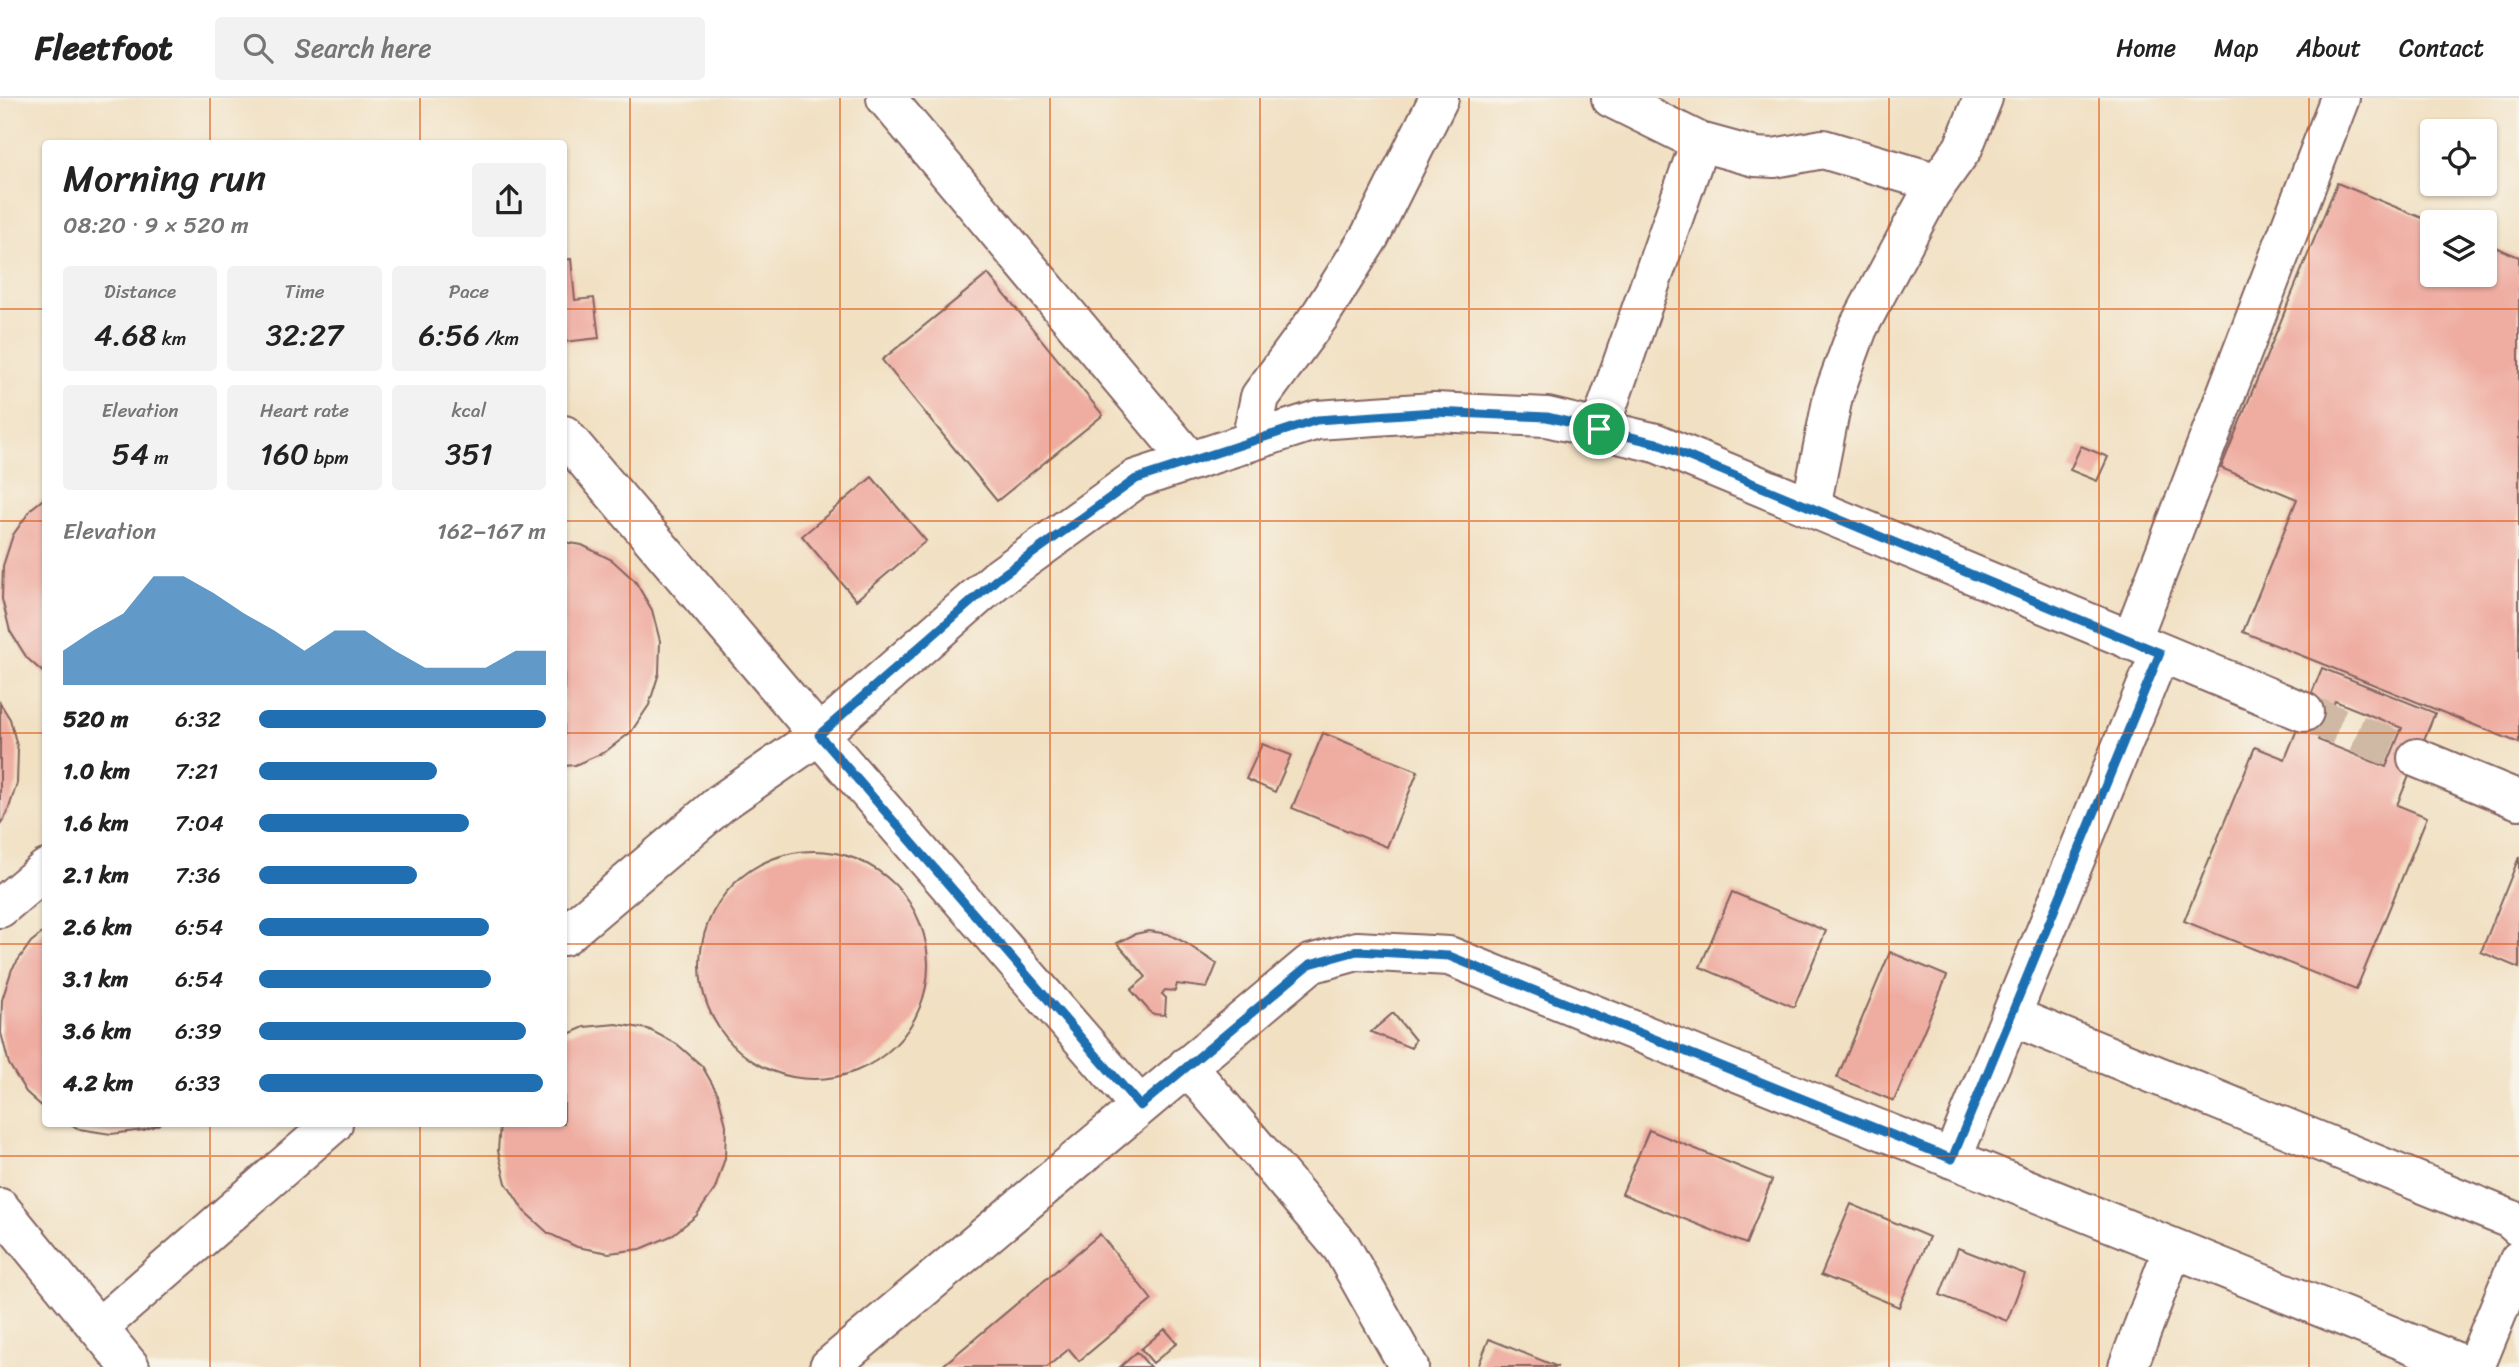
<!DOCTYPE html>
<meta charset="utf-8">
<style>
:root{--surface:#fff;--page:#f2f2f2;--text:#222;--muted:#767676;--line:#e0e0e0;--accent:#1f6fb2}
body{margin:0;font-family:Sriracha,sans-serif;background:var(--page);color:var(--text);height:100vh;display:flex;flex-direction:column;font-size:26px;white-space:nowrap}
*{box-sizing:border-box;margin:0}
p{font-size:23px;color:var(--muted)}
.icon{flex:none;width:38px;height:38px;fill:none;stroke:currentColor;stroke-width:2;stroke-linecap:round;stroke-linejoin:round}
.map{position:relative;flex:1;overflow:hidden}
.details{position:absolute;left:42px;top:42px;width:525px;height:987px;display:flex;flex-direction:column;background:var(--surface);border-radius:7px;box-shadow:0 2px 5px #0004}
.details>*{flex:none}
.buttons{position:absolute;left:2420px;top:21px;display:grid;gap:14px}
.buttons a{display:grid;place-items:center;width:77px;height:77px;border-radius:7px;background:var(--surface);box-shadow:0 2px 5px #0004;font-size:35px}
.pin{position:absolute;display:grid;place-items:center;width:60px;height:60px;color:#fff;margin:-30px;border:4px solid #fff;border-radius:50%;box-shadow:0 2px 7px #0007}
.round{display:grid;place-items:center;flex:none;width:74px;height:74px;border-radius:7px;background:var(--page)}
.headline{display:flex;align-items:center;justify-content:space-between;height:119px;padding:0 21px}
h1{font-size:38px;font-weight:600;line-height:52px}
.stats{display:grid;grid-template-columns:repeat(3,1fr);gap:10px;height:119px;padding:7px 21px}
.stats div{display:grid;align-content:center;border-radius:7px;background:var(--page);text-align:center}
.stats b{font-size:30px;font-weight:600}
.stats small{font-size:19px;font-weight:400}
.stats p{font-size:19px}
.chart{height:196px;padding:14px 21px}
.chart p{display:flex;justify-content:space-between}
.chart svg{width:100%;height:126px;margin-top:7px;fill:var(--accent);opacity:.7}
ul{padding:0 21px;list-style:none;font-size:23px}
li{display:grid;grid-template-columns:112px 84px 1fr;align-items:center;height:52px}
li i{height:18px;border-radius:9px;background:var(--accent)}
header{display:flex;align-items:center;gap:42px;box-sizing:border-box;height:98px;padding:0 35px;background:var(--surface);border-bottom:2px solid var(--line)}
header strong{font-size:33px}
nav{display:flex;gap:38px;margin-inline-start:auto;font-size:24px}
.search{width:490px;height:63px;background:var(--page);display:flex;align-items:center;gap:18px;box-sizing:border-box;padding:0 24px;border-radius:7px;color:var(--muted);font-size:26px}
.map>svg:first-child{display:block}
.building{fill:#efaca1;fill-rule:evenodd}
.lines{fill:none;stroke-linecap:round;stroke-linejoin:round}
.minor-tunnel{stroke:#d0b9a4;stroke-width:38;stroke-dasharray:38 19;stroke-linecap:butt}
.minor-casing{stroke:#846360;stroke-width:42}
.minor{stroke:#fff;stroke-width:38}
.route-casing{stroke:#fff;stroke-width:14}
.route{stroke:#1f6fb2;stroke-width:9}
.grid{fill:none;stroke:#d8530f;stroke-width:2;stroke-opacity:0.55}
</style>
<header>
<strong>Fleetfoot</strong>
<div class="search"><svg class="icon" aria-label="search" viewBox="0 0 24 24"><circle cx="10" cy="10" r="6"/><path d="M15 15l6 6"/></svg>Search here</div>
<nav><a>Home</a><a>Map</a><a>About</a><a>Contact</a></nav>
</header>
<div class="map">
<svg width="2519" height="1269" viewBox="0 0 2519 1269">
<rect width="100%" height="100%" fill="#f7f3e8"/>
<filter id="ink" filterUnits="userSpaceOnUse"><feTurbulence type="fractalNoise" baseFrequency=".0143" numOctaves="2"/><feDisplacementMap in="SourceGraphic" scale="14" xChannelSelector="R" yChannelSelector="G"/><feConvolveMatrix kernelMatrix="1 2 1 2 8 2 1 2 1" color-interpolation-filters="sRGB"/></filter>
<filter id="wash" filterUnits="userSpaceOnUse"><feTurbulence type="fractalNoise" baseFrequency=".00686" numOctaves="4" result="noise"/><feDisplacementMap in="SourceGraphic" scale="28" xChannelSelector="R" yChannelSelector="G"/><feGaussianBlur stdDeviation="1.57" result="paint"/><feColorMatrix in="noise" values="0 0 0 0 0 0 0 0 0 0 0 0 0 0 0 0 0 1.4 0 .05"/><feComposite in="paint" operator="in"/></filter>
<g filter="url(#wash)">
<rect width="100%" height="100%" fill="#f1e0c2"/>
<g id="blocks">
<path class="building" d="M 2337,85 L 2432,124 L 2432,177 L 2485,177 L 2485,145 L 2519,159 L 2519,645 L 2243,534 L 2297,401 L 2221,370 Z
M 571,161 L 575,202 L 594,200 L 599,240 L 564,244 L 564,162 Z
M 988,176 L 1103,317 L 997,403 L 882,262 Z
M 2081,348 L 2108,359 L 2097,383 L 2070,372 Z
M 872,379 L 926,443 L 856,502 L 802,438 Z
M 46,399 L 46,577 L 27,560 L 10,533 L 2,501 L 3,468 L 13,437 L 32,410 Z
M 564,444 L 582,447 L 612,462 L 635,483 L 652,512 L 660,543 L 659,575 L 649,607 L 631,634 L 605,654 L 575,667 L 564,668 Z
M 2322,570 L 2435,615 L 2397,707 L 2427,719 L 2356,892 L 2184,823 L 2255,649 L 2285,661 ZM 2335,603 L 2402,630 L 2386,669 L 2318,642 Z
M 0,605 L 10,621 L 18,652 L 17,685 L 7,716 L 0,726 Z
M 1323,635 L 1418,673 L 1387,749 L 1292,710 Z
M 1262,646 L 1291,657 L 1275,694 L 1246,681 Z
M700 867a114 114 0 1 1 228 0a114 114 0 1 1-228 0Z
M 2519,759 L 2519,870 L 2481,854 Z
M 1732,794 L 1826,833 L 1794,909 L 1700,869 Z
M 46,832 L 46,1012 L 26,994 L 9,966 L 1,935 L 2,902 L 12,871 L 31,844 Z
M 1149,833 L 1168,836 L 1184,844 L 1217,866 L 1207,890 L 1177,886 L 1175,893 L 1165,892 L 1162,896 L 1166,900 L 1165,917 L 1152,916 L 1131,892 L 1146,879 L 1117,845 L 1135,836 Z
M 1890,854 L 1947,878 L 1894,1003 L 1837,980 Z
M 1393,915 L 1415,942 L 1411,950 L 1371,934 Z
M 616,926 L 648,931 L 677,946 L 702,968 L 718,996 L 726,1027 L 725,1060 L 715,1091 L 696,1118 L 671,1138 L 641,1151 L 609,1155 L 577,1149 L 548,1135 L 524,1113 L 506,1085 L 498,1053 L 500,1026 L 564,1026 L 564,938 L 584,929 Z
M 69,1026 L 160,1026 L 144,1032 L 111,1036 L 79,1031 Z
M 1649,1032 L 1772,1082 L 1746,1146 L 1622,1096 Z
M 1851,1106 L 1929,1139 L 1899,1209 L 1821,1177 Z
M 1100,1136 L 1152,1202 L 1079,1263 L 1069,1251 L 1047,1269 L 941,1269 Z
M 1958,1150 L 2025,1176 L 2007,1223 L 1940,1197 Z
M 1165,1231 L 1177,1245 L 1153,1265 L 1141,1251 Z
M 1489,1241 L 1558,1269 L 1478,1269 Z
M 1137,1254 L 1150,1269 L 1120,1269 Z"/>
</g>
</g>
<g filter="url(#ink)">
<use href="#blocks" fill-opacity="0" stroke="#846360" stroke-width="2"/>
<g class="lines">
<path class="minor-tunnel" d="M 2304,614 L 2417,660"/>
<defs>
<path id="minor" d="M 886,0 L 1190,363
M 1611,0 L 1700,44 L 1755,59 L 1774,60 L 1823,51 L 1938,85
M 1599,332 L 1700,44
M 564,337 L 819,637 L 1140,1008
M 1251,343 L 1260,299 L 1321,216 L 1370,138 L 1439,0
M 1811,409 L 1833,298 L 1858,230 L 1930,96 L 1963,50 L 1983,0
M 2131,543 L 2340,0
M 2417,660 L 2519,702
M 0,810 L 46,771
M 564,838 L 721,705 L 819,637 L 997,481 L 1136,381 L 1317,322 L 1434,314 L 1547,319 L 1656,345 L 2304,614
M 2011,918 L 2510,1121 L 2519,1129
M 1187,968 L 1342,1150 L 1409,1269
M 1952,1061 L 2160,555
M 0,1110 L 130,1269
M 98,1230 L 333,1026
M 829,1269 L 1310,866 L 1357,853 L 1449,858 L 2469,1269
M 2128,1269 L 2173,1150
M 2475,1269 L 2519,1162"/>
</defs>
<use href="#minor" class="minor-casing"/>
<use href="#minor" class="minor"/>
</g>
</g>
<g class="lines" filter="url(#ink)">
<defs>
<path id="route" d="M 1434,314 L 1547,319 L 1656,345 L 2160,555 L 1952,1061 L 1449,858 L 1357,853 L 1310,866 L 1140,1008 L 819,637 L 997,481 L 1136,381 L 1317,322 Z"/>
</defs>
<use href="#route" class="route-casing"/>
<use href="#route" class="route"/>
</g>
<path class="grid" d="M 210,0 L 210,46M 420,0 L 420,46M 630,0 L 630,1269M 840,0 L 840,1269M 1050,0 L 1050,1269M 1260,0 L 1260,1269M 1469,0 L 1469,1269M 1679,0 L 1679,1269M 1889,0 L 1889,1269M 2099,0 L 2099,1269M 2309,0 L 2309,1269M 0,211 L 46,211M 564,211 L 2519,211M 0,423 L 46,423M 564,423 L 2519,423M 0,635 L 46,635M 564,635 L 2519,635M 0,846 L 46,846M 564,846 L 2519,846M 210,1026 L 210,1269M 420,1026 L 420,1269M 0,1058 L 2519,1058"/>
</svg>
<div class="buttons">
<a><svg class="icon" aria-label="locate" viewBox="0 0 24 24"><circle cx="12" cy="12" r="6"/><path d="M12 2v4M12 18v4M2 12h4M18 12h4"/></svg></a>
<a><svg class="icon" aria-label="layers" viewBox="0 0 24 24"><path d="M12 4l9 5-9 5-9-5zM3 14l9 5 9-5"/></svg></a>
</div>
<div class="pin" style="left:1599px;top:331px;background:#1e9e55"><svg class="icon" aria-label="arrive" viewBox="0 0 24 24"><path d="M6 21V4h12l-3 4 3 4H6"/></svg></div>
<section class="details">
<div class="headline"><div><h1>Morning run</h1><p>08:20 · 9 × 520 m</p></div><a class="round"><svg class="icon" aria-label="share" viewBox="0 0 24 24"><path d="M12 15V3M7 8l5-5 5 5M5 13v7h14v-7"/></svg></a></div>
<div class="stats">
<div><p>Distance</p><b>4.68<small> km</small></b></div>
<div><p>Time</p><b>32:27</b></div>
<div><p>Pace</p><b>6:56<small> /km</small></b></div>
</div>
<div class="stats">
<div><p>Elevation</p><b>54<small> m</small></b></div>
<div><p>Heart rate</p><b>160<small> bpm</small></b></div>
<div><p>kcal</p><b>351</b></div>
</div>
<div class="chart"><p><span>Elevation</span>162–167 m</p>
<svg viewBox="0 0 160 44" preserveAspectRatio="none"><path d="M0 44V32L10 25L20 19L30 6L40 6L50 12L60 19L70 25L80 32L90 25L100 25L110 32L120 38L130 38L140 38L150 32L160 32V44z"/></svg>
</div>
<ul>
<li><b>520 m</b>6:32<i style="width:100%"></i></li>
<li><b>1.0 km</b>7:21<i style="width:62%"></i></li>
<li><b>1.6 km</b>7:04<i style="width:73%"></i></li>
<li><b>2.1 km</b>7:36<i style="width:55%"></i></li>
<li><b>2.6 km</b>6:54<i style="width:80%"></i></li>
<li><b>3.1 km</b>6:54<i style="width:81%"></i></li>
<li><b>3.6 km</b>6:39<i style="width:93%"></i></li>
<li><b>4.2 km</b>6:33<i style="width:99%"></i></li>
</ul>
</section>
</div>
